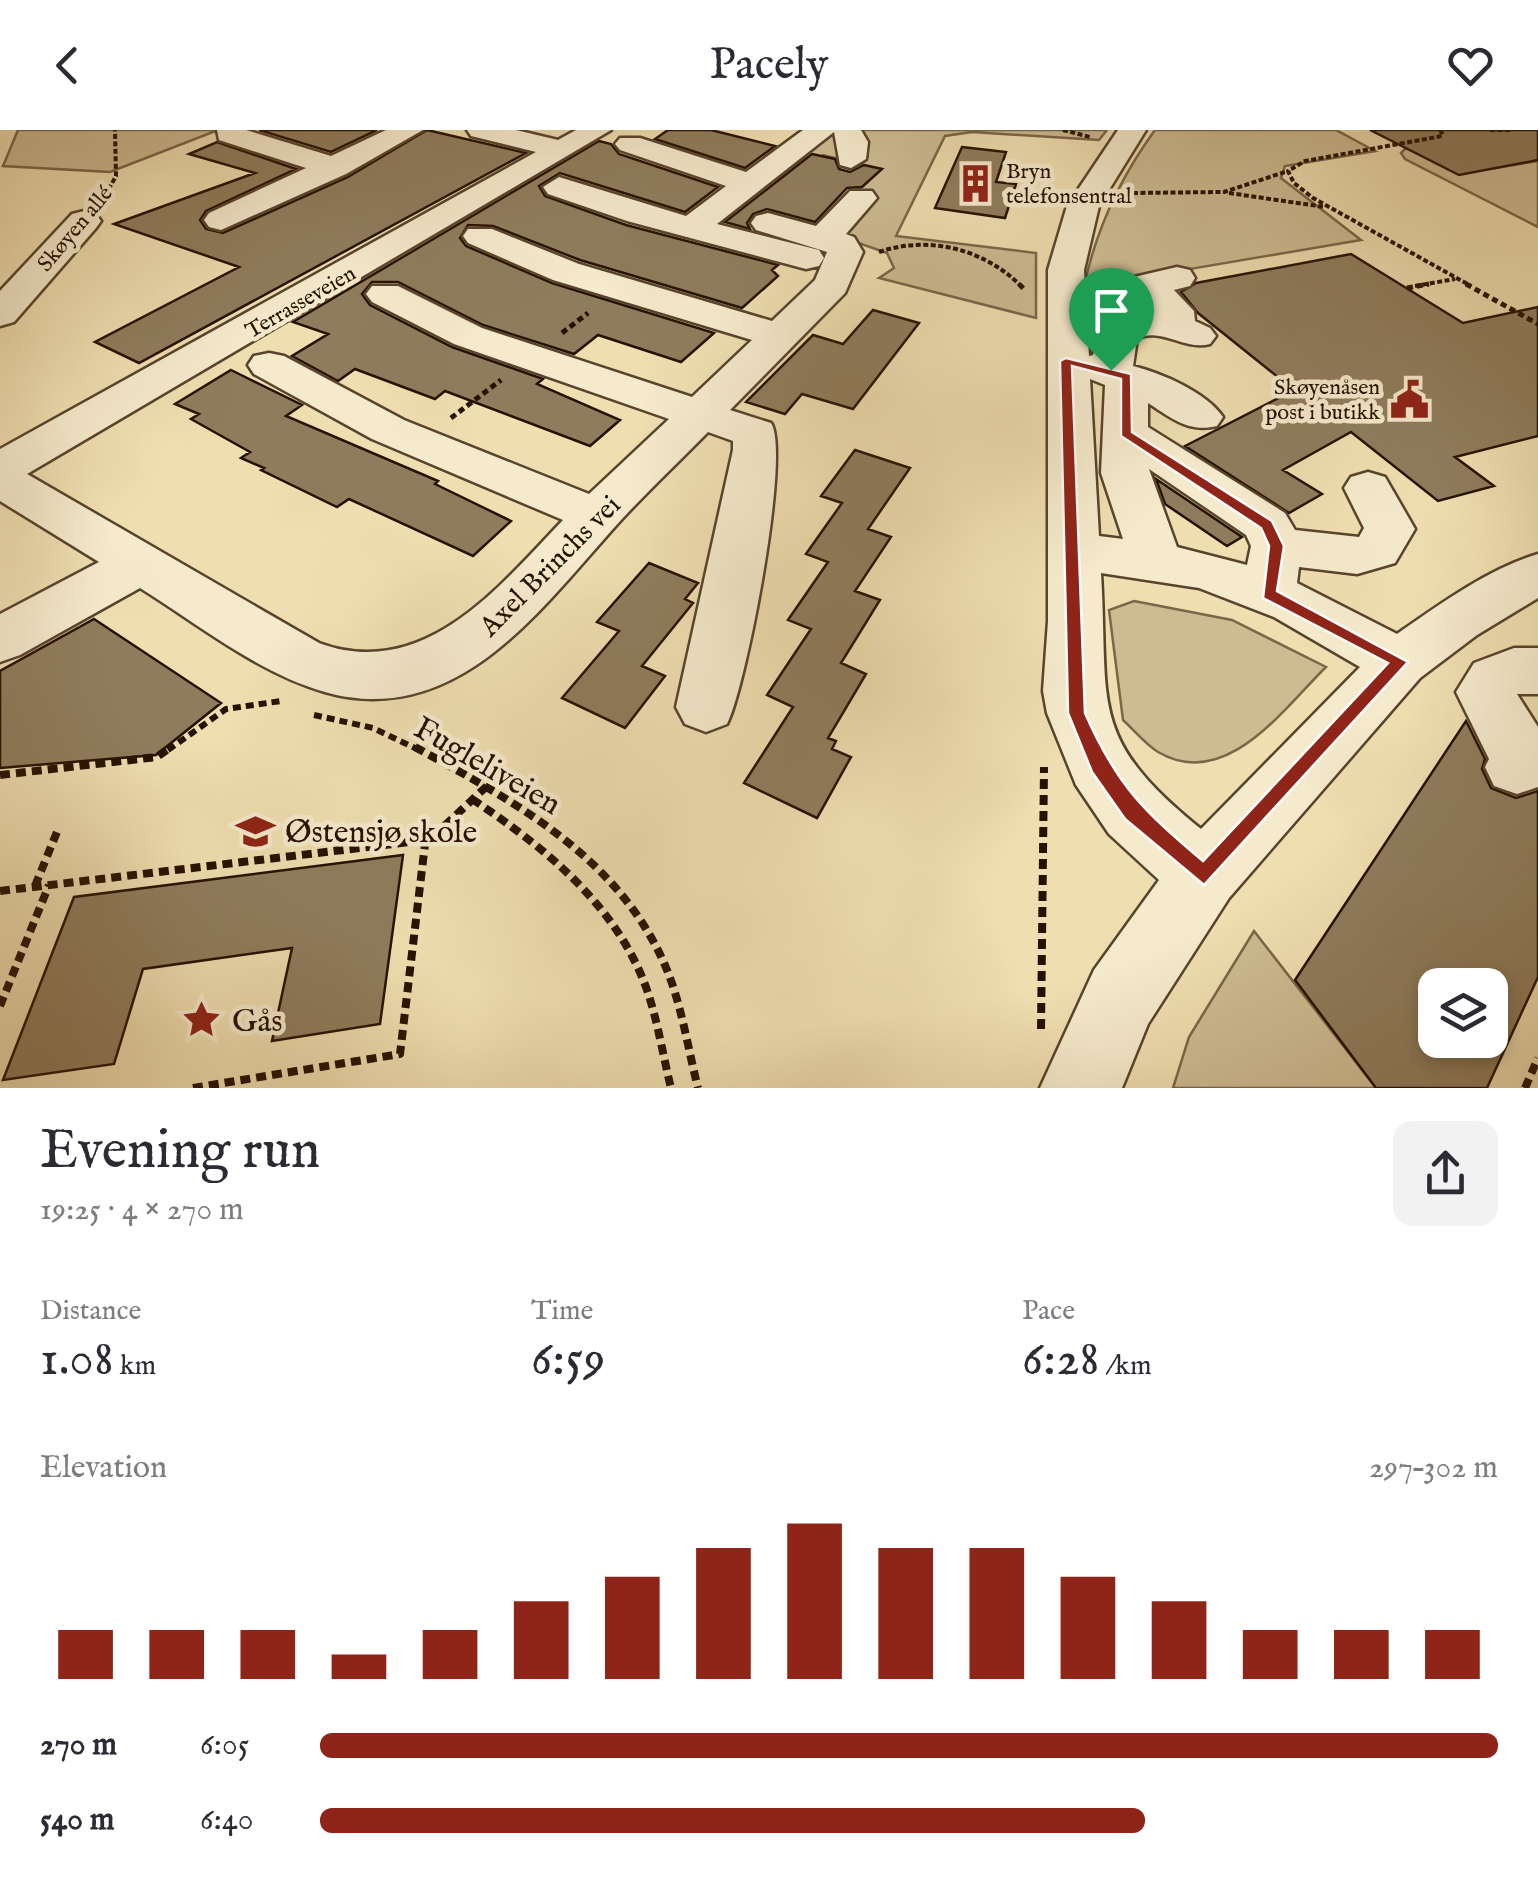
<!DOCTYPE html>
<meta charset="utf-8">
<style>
:root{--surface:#fff;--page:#f2f2f3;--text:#2b2b33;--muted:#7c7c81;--accent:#8f2418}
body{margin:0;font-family:"IM FELL English",serif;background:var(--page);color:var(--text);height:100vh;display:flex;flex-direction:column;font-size:38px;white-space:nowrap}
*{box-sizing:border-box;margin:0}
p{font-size:32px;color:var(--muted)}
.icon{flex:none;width:55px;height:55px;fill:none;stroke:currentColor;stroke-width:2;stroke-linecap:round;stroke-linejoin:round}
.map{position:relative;height:958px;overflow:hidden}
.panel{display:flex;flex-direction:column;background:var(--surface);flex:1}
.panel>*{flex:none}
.fabs{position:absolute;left:1418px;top:838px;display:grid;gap:20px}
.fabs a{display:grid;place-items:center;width:90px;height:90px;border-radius:20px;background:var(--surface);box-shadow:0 5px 15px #0003;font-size:50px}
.pin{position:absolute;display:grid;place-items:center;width:85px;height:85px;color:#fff;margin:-102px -42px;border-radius:50% 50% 50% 0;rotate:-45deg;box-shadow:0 0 10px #0007}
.pin .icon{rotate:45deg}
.round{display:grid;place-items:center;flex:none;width:105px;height:105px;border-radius:20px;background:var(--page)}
.overview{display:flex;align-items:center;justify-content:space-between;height:170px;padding:0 40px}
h1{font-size:55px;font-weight:600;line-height:75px}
.stats{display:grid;grid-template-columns:repeat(3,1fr);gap:15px;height:170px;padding:10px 40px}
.stats div{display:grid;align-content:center}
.stats b{font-size:50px;font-weight:600}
.stats small{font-size:28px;font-weight:400}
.stats p{font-size:28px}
.chart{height:280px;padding:20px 40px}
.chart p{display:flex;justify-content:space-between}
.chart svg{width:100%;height:180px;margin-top:10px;stroke:var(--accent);stroke-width:6}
ul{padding:0 40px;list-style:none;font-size:32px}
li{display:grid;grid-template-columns:160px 120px 1fr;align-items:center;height:75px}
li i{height:25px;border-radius:12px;background:var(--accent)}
header{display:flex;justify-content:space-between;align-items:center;height:130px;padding:0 40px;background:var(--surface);font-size:45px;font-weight:600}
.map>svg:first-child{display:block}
.green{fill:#cdbb92;stroke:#7a6649;stroke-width:2.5}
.building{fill:#8f7c5c;stroke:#261100;stroke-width:2.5;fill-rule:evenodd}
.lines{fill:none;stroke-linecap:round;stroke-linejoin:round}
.minor-casing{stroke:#58442c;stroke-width:5}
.path-far3{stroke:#261100;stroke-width:4;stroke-dasharray:5 2.5;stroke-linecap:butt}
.path-far2{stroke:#261100;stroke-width:5;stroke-dasharray:6 4;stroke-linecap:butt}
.path-far1{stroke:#261100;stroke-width:6;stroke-dasharray:8 5;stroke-linecap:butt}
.path{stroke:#261100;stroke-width:8;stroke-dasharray:10 6;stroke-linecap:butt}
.minor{fill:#f5eacc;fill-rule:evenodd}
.route{fill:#8f2418;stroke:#fff;stroke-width:2.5;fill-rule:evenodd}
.labels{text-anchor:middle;stroke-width:9;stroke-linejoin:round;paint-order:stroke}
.far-poi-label{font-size:22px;fill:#261100;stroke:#f5eacc;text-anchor:start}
.far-street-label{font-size:22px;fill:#261100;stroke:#f5eacc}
.street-label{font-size:28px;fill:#261100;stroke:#f5eacc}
.near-street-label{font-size:32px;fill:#261100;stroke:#f5eacc}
.near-poi-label{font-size:32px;fill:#261100;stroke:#f5eacc;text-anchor:start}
</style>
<header><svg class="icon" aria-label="back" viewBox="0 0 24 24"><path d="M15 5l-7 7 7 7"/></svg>Pacely<svg class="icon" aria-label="heart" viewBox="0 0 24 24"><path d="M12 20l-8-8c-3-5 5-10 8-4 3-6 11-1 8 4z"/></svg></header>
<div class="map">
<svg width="1538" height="958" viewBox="0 0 1538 958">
<rect width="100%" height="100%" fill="#efdeb0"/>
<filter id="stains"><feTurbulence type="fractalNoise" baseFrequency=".002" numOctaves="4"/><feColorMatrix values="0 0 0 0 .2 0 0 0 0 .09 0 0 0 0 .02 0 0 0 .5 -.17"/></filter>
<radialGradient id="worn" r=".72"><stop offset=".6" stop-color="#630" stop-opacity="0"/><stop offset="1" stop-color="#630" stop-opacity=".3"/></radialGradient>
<path class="green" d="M 18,0 L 218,0 L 110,42 L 3,36 Z
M 831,0 L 1107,0 L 1099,10 L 972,2 L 945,6 L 896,106 L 1036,123 L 1036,188 L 879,148 L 894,138 L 887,123 L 816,98 L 881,39 L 823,25 L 810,37 L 791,32 Z
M 1155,0 L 1336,0 L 1375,21 L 1285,36 L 1281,48 L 1361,110 L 1084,157 C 1096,99 1120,48 1155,0 Z
M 1406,18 L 1489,39 L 1538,31 L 1538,97 L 1405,29 L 1401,23 Z
M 1134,471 L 1232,490 L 1326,537 C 1284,578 1226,662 1158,622 C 1145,614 1134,600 1123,590 L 1109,480 Z
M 1254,801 L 1376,958 L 1173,958 L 1189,907 Z"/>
<path class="building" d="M 259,0 L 377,0 L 331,22 Z
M 427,0 L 526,23 L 139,233 L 95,212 L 239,137 L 114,94 L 255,43 L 189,24 L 217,12 L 296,39 L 206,81 L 200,90 L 206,99 L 223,103 L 348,47 Z
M 668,0 L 711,0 L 775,16 L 745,38 L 655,9 Z
M 1370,0 L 1538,0 L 1538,30 L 1459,45 Z
M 599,11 L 611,14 L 619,24 L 718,57 L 685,82 L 560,43 L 539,56 L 545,66 L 626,95 L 778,135 L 772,140 L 778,146 L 742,178 L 580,130 L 493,96 L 468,95 L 460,108 L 466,116 L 552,153 L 714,203 L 681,232 L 598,205 L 574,224 L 483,195 L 398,152 L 372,152 L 362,164 L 370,175 L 452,217 L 543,249 L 537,254 L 620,290 L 590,316 L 445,261 L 435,269 L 355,239 L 338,251 L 292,226 L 328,204 L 293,192 Z
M 962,17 L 1006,22 L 996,52 L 1016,54 L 1005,88 L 935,78 Z
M 812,24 L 835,29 L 839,39 L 850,42 L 864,35 L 882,39 L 862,57 L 847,58 L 815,92 L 767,79 L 753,84 L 747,93 L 750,99 L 725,92 Z
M 1351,124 L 1463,193 L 1538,177 L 1538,306 L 1455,327 L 1494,356 L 1438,371 L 1351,302 L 1283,340 L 1322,364 L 1289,383 L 1185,316 L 1294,260 L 1198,183 L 1181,162 L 1196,153 Z
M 873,180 L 919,193 L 853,279 L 802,264 L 785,284 L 746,272 L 813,205 L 843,214 Z
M 231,240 L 302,275 L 286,286 L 438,351 L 435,354 L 511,391 L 473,426 L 349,369 L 337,377 L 261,340 L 264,338 L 241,328 L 250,322 L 191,289 L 199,284 L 175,274 Z
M 855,320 L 910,338 L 868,399 L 891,407 L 855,461 L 880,470 L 841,533 L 866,544 L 828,608 L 836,611 L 832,619 L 851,627 L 817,688 L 744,653 L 793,577 L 767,565 L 811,499 L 788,490 L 828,432 L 806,424 L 842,373 L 821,366 Z
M 1156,349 L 1242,407 L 1227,416 L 1165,374 Z
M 649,433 L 698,453 L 685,469 L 693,473 L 642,536 L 665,546 L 625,598 L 562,568 L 619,501 L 597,492 Z
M 94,489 L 221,573 L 156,625 L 0,638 L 0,541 Z
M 1466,591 L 1485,629 L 1482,639 L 1491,658 L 1516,668 L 1538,661 L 1538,847 L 1487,958 L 1376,958 L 1295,850 ZM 1435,855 L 1490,855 L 1490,910 L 1435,910 Z
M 403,725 L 380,894 L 272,911 L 292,818 L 143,839 L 114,934 L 3,950 L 74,767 Z"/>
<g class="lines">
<defs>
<path id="minor" d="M 217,0 L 246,0 L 331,26 L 386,0 L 423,0 L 346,44 L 221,100 L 209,97 L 204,90 L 209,83 L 306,38 L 219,10 Z
M 467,0 L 516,0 L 558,10 L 576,0 L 611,0 L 27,344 L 319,513 C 424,552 499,457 563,390 L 372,309 L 254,244 L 248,235 L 254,226 L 269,223 L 284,226 L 404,290 L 589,364 L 669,289 L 454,214 L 372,172 L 366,164 L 372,156 L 398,156 L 482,198 L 692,267 L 752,210 L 553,150 L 468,113 L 463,106 L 468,99 L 492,99 L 579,134 L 772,191 L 815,150 L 827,122 L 756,100 L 751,93 L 756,86 L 768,83 L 816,96 L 850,61 L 872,61 L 877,68 L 846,104 L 854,107 L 863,122 L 845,163 L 730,280 L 771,293 C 791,323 746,557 727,594 L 706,602 L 685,594 L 676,577 L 733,320 L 733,311 L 708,302 C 676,335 642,366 612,400 C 538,483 454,599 325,562 C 258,543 198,494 140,458 L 20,525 L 0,532 L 0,484 L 99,432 L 0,371 L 0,319 L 536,22 L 471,6 Z
M 803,0 L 861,0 L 868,12 L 866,29 L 851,38 L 840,35 L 834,2 L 717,94 L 819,120 L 824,128 L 819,136 L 806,139 L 627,91 L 548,64 L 543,57 L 559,47 L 686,86 L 726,56 L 620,20 L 615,14 L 620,8 L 640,8 L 746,42 Z
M 1118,0 L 1146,0 L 1099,76 L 1084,140 L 1089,226 L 1093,225 C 1101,193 1120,180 1153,181 L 1128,155 L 1134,147 L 1177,137 L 1190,140 L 1195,148 L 1190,156 L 1174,160 L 1194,181 L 1195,191 L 1210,198 L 1216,206 L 1210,214 C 1185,221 1160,196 1137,209 L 1133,236 C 1161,243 1206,262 1223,287 L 1217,296 C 1189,303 1171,288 1148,273 L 1148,297 L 1285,383 L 1295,400 L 1359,407 L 1364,398 L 1344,358 L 1351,347 L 1368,342 L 1385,347 L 1415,399 L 1395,433 L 1357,444 L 1299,437 L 1297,453 L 1397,504 C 1440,474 1488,439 1538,424 L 1538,468 L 1477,505 L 1420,548 L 1229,768 L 1148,894 L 1122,958 L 1040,958 L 1094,840 L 1159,750 L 1109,704 L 1076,655 L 1047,583 L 1043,561 L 1048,491 L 1048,140 L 1067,76 ZM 1090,249 L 1105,255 L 1101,343 L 1123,409 L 1099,406 ZM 1149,339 L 1246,405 L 1251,416 L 1247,435 L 1177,417 ZM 1101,443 L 1199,458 L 1274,487 L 1360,537 L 1201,699 C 1087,607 1109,576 1101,443 Z
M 84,81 L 96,84 L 101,91 L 96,98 L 14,192 L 0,196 L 0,161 L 72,84 Z
M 1514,518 L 1538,518 L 1538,564 L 1517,564 L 1538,597 L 1538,657 L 1517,664 L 1494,656 L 1485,637 L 1489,629 L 1456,562 L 1474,533 Z"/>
</defs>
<use href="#minor" class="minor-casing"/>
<path class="path-far3" d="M 1063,0 L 1090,7
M 1440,0 L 1443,5 L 1437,7 L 1305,31 L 1288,41 L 1294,53 L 1313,68 L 1471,156
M 1490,0 L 1511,0
M 1133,63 L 1224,62 L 1288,41
M 1229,63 L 1325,77
M 105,66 L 116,46 L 115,0
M 879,122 C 929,105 984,119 1021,156
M 1415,156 L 1455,149"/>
<path class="path-far2" d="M 1019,154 L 1026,161
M 1466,154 L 1538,194
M 1407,158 L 1429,154
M 562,203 L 588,183
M 451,288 L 501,250"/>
<path class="path-far1" d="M 314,585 L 373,598 L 419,620
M 168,620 L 226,579 L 281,571"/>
<path class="path" d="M 415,617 C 515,672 621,728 667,840 C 682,877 688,919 698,958
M 0,645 L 157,627 L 171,617
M 472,669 C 544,717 617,775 647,860 C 658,892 663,926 671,958
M 35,756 L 57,702
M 0,761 L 418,711 L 425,714
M 0,876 L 49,755
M 1041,899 L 1044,637
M 193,958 L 400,924 L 425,714 L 487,656
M 1525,958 L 1538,928"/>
<use href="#minor" class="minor"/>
</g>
<path class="route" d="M 1066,228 L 1131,244 L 1132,302 L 1272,391 L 1284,416 L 1277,461 L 1408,532 L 1204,755 L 1125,689 L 1092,642 L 1068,583 L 1060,231 ZM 1072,236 L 1121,249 L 1121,306 L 1261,398 L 1269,416 L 1263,468 L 1388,533 L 1203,731 C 1144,681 1117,656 1085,583 Z"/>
<defs>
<symbol id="building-bare" viewBox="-9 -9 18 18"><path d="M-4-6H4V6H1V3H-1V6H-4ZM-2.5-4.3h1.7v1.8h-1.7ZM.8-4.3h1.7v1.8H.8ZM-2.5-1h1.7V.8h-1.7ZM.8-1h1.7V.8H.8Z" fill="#8f2418" stroke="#f5eacc" stroke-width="2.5" paint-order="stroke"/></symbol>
<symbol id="civic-bare" viewBox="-9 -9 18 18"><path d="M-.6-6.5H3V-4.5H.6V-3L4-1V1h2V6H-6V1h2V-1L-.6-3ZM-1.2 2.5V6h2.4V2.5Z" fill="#8f2418" stroke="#f5eacc" stroke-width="2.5" paint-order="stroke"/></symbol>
<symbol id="school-bare" viewBox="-9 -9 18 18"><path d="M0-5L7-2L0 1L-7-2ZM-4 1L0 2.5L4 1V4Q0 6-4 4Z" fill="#8f2418" stroke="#f5eacc" stroke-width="2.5" paint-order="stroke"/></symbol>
<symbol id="sight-bare" viewBox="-9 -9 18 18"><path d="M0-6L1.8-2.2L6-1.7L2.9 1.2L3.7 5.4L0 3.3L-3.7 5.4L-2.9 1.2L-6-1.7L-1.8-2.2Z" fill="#8f2418" stroke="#f5eacc" stroke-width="2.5" paint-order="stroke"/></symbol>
</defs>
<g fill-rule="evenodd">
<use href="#building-bare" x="948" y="26" width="55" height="55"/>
<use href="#civic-bare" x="1382" y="242" width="55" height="55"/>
<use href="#school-bare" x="228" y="674" width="55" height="55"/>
<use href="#sight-bare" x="174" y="862" width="55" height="55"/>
</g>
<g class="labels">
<g class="far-poi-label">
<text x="1006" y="48">Bryn<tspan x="1006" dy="25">telefonsentral</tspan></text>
<text x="1380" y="264" text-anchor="end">Skøyenåsen<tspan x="1380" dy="25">post i butikk</tspan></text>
</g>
<g class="far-street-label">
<text transform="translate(74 98) rotate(-50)" y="8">Skøyen allé</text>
<text transform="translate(300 171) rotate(-30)" y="8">Terrasseveien</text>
</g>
<g class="street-label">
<text transform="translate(549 435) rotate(-45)" y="10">Axel Brinchs vei</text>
</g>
<g class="near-street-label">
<text transform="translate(488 635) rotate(30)" y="11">Fugleliveien</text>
</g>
<g class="near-poi-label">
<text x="285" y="712">Østensjø skole</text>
<text x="232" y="901">Gås</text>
</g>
</g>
<rect width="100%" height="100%" filter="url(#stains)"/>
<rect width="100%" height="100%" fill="url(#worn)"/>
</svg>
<div class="fabs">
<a><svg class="icon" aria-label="layers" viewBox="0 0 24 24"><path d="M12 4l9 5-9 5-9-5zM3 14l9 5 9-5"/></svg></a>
</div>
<div class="pin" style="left:1111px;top:240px;background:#1e9e55"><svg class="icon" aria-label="arrive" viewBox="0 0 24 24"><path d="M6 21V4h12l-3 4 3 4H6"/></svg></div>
</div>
<section class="panel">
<div class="overview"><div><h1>Evening run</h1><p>19:25 · 4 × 270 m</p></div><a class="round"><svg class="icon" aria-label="share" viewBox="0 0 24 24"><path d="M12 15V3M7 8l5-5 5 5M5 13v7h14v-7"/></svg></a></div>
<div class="stats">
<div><p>Distance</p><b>1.08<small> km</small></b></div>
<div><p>Time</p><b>6:59</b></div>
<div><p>Pace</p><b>6:28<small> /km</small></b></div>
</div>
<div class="chart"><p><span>Elevation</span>297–302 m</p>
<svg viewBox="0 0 160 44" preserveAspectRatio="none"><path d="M5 44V32M15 44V32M25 44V32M35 44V38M45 44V32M55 44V25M65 44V19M75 44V12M85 44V6M95 44V12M105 44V12M115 44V19M125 44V25M135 44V32M145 44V32M155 44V32"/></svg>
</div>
<ul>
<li><b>270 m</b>6:05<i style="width:100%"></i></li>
<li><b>540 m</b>6:40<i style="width:70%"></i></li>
</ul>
</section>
